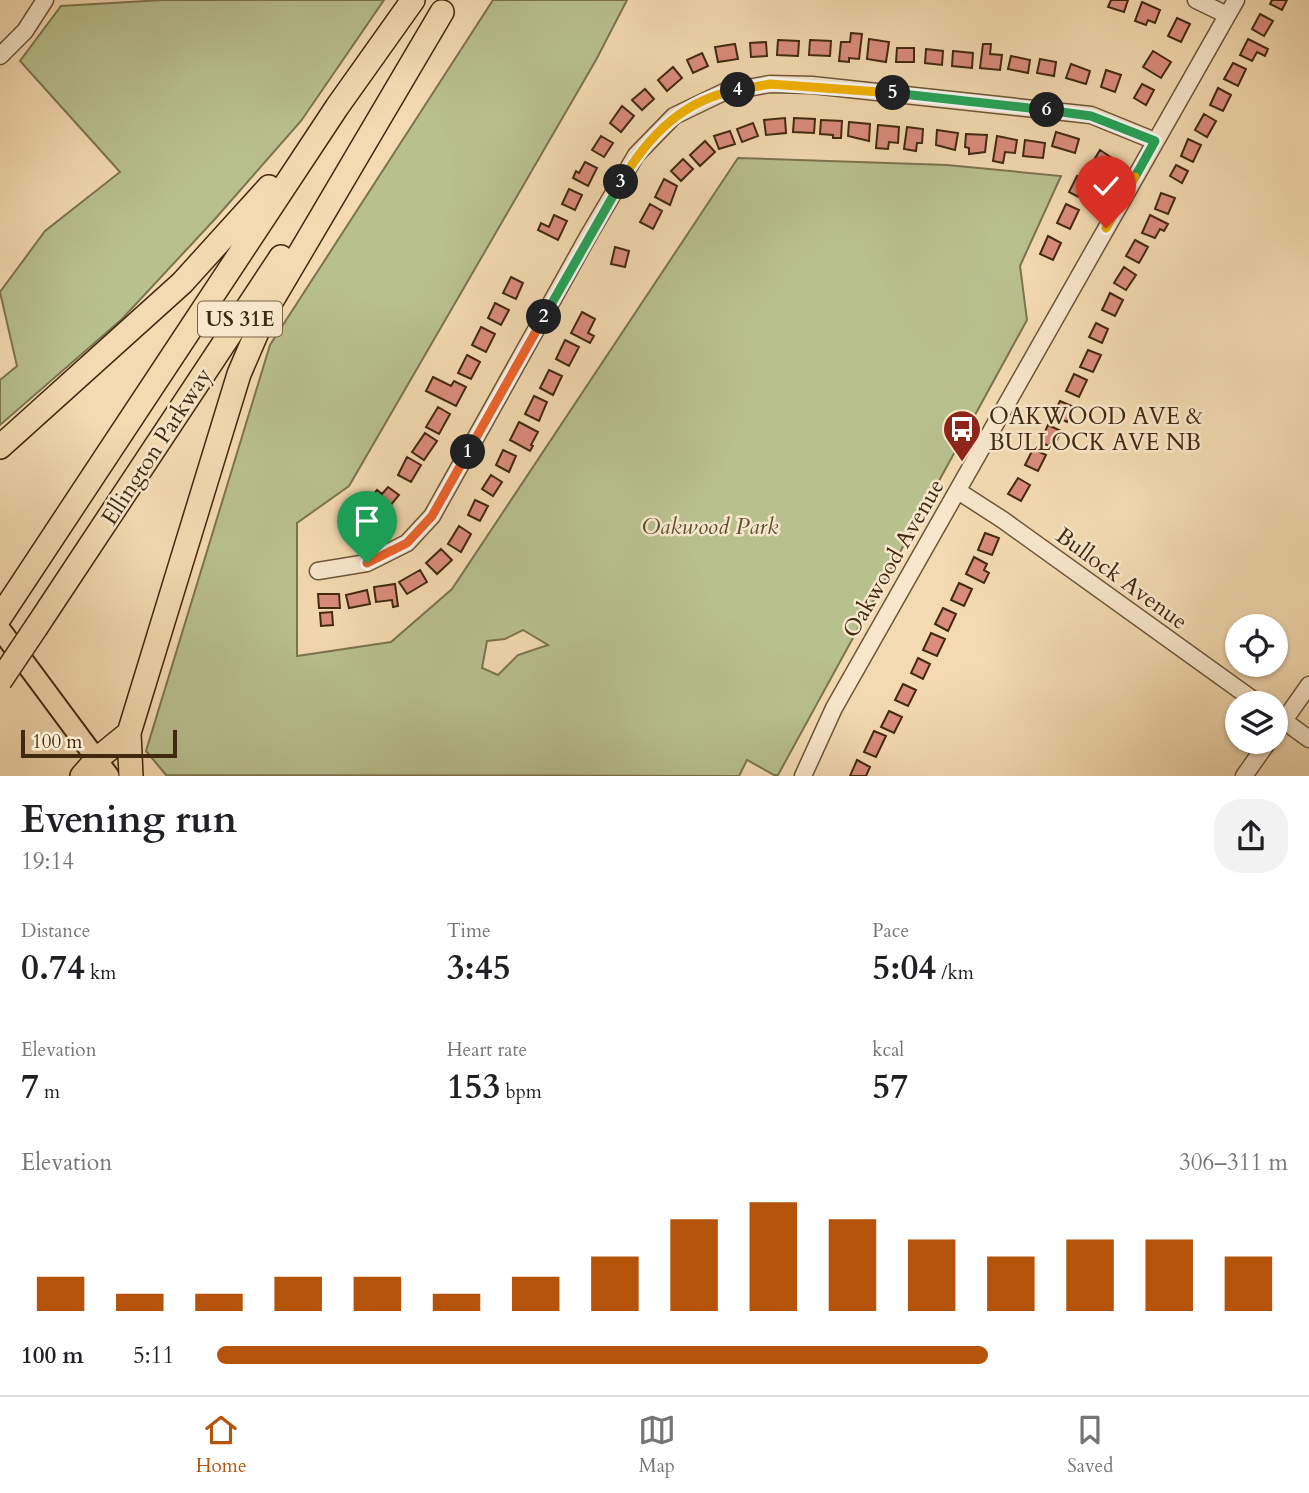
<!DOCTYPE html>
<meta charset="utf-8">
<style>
:root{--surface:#fff;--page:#f2f2f2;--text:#202124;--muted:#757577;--line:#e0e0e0;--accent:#b45309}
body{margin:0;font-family:Cardo,serif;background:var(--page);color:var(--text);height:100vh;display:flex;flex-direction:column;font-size:26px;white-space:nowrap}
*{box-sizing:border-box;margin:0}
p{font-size:23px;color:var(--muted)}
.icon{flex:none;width:38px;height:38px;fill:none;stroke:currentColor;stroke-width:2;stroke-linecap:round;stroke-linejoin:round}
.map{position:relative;height:776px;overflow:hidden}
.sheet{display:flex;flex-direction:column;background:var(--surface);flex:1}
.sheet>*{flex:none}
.controls{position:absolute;left:1225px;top:614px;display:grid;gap:14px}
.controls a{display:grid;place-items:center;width:63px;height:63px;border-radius:50%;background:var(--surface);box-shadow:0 2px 5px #0004;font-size:35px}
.scale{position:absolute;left:21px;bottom:18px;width:156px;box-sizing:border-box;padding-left:7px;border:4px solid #412910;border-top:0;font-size:19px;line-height:24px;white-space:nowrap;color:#412910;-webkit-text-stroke:5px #f8e7cc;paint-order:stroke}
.pin{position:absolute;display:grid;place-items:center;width:60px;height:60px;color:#fff;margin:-72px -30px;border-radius:50% 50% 50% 0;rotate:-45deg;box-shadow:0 0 7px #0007}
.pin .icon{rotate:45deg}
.km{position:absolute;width:35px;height:35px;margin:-18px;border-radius:50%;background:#222;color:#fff;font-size:19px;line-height:35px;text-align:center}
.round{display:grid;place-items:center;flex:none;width:74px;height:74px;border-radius:28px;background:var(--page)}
.overview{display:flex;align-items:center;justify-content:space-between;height:119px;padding:0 21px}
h1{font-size:38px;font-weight:700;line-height:52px}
.figures{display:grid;grid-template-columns:repeat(3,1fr);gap:10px;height:119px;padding:7px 21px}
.figures div{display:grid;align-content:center}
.figures b{font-size:35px;font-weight:700}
.figures small{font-size:19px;font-weight:400}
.figures p{font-size:19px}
.chart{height:196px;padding:14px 21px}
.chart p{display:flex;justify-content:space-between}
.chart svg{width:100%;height:126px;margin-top:7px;stroke:var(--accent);stroke-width:6}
ul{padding:0 21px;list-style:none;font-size:23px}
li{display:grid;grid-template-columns:112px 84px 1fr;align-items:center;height:52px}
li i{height:18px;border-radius:9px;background:var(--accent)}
.menu{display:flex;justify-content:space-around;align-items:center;height:98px;border-top:2px solid var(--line);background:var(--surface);font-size:19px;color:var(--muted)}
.menu a{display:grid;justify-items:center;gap:4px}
.menu .current{color:var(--accent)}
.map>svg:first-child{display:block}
.green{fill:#b8c08e;stroke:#7c744f;stroke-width:2;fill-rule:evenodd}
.building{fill:#db8c7d;stroke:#412910;stroke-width:2}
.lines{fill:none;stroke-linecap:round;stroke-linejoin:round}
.minor-casing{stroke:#6e5538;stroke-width:19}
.major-casing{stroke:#412910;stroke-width:23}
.highway-casing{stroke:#412910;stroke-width:26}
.minor{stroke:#f8e7cc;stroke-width:16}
.major{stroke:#f4dab1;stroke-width:19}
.highway{stroke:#f4dab1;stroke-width:23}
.highway-bridge-casing{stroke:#412910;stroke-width:26;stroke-linecap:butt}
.highway-bridge{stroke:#f4dab1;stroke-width:23}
.split-1-casing{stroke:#fff;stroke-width:14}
.split-2-casing{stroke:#fff;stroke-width:14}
.split-3-casing{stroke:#fff;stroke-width:14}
.split-4-casing{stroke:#fff;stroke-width:14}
.split-5-casing{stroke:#fff;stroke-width:14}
.split-6-casing{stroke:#fff;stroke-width:14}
.split-7-casing{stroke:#fff;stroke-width:14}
.split-8-casing{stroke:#fff;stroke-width:14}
.split-1{stroke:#f0652b;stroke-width:9}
.split-2{stroke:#f0652b;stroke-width:9}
.split-3{stroke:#22a559;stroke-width:9}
.split-4{stroke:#f5b400;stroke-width:9}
.split-5{stroke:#f5b400;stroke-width:9}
.split-6{stroke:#22a559;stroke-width:9}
.split-7{stroke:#22a559;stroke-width:9}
.split-8{stroke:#f5b400;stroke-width:9}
.labels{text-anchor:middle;stroke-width:5;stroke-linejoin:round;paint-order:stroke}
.shield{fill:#f8e7cc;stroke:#786248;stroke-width:2}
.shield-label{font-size:21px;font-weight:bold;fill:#412910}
.poi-label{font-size:23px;fill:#412910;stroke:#f8e7cc;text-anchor:start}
.street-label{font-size:23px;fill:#412910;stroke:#f8e7cc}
.park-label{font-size:23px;font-style:italic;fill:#5f4f30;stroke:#f8e7cc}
</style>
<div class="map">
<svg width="1309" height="776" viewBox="0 0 1309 776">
<rect width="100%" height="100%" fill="#f4dab1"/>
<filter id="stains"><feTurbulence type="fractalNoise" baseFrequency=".00286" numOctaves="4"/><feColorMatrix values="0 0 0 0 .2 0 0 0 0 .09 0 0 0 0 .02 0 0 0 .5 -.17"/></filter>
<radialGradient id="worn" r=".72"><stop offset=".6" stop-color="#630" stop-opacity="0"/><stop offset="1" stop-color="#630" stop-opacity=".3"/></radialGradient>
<path class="green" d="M 163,0 L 384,0 L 301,121 L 215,219 L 122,319 L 0,425 L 0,380 L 17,366 L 0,292 L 45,231 L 120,172 L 20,61 L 61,6 Z
M 493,0 L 627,0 L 596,60 L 349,486 L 297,523 L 297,656 L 391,642 L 452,589 L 738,158 L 947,165 L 1061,176 L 1020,266 L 1027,320 L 778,775 L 774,775 L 747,760 L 739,776 L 166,775 L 146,751 L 270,345 ZM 523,630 L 548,645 L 518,655 L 498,675 L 482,668 L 487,641 L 505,639 Z"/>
<path class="building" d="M 1111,0 L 1128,0 L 1124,12 L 1108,7 Z
M 1272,0 L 1287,0 L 1282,10 L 1270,4 Z
M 1142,2 L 1160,10 L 1155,23 L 1148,20 L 1146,25 L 1135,21 Z
M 1260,14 L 1273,21 L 1264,36 L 1252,29 Z
M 1177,18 L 1190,24 L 1181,42 L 1168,36 Z
M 851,33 L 862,34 L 859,59 L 849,58 L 849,62 L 839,61 L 841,42 L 850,42 Z
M 869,39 L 889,42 L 886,62 L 867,59 Z
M 1248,39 L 1268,49 L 1265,56 L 1257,52 L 1252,61 L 1240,55 Z
M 778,40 L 799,41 L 798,56 L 777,55 Z
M 810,40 L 831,41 L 830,56 L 809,55 Z
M 766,42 L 767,56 L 751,57 L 750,43 Z
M 735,44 L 738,59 L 718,62 L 715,47 Z
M 983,44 L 991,44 L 990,54 L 1002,55 L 1000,70 L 980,68 Z
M 897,48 L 914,48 L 914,62 L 896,62 Z
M 926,49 L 943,51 L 942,65 L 925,63 Z
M 953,51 L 973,53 L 972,68 L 952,66 Z
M 1153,51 L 1171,62 L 1161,78 L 1143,67 Z
M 702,53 L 708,66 L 693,73 L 687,60 Z
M 1011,56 L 1030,60 L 1028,73 L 1008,69 Z
M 1040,59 L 1056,62 L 1054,76 L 1037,73 Z
M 1233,63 L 1246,69 L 1238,86 L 1224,79 Z
M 1071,64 L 1090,71 L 1086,84 L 1066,78 Z
M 673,67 L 682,78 L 667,91 L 658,80 Z
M 1106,70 L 1121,75 L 1115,92 L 1101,87 Z
M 1142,84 L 1154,90 L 1146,105 L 1134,98 Z
M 1218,88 L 1231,95 L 1223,111 L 1210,105 Z
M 645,89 L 654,99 L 642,110 L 632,100 Z
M 622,106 L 634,116 L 621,132 L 610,123 Z
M 1204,114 L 1216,121 L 1207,137 L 1195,130 Z
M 785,118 L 786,133 L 766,135 L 764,120 Z
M 794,118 L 815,119 L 814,133 L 793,132 Z
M 821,120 L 842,121 L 841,138 L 833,138 L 833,135 L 820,134 Z
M 849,122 L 870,124 L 869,141 L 848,136 Z
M 753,123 L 758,136 L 742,142 L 737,129 Z
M 878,125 L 899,127 L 898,143 L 889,142 L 888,149 L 876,148 Z
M 907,127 L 923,129 L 922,143 L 917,143 L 916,151 L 904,149 Z
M 937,130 L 958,133 L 955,150 L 936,145 Z
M 730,131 L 735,144 L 719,149 L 714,136 Z
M 1056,132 L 1079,139 L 1075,153 L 1052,146 Z
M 966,134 L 987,135 L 985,152 L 969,154 L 969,148 L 965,147 Z
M 601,136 L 613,143 L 604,157 L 592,150 Z
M 997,136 L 1017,140 L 1015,153 L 1005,152 L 1003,163 L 993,161 Z
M 1188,139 L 1201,145 L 1193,162 L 1181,156 Z
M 1025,140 L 1045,143 L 1043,158 L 1023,156 Z
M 705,141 L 715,152 L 700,166 L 690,155 Z
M 1100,150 L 1112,158 L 1103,172 L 1091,165 Z
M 683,159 L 693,169 L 681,181 L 671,171 Z
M 585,162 L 597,168 L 588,186 L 573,178 L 576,171 L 579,173 Z
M 1176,165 L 1188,171 L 1182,183 L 1170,176 Z
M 1077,176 L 1094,185 L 1086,201 L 1069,192 Z
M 664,179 L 677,186 L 670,205 L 655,197 Z
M 569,189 L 582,195 L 575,210 L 562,204 Z
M 1161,193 L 1175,198 L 1168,214 L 1155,209 Z
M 650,204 L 662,211 L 653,229 L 640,222 Z
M 1066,204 L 1079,210 L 1070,229 L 1057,223 Z
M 554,215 L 567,221 L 558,240 L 538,230 L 541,223 L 549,227 Z
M 1150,215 L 1168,224 L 1164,231 L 1160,229 L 1155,238 L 1142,233 Z
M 1048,236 L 1061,243 L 1053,260 L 1040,254 Z
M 1135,240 L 1148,247 L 1139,263 L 1126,256 Z
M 615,247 L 629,251 L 625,267 L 611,264 Z
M 1124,267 L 1136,275 L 1126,290 L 1114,283 Z
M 511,277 L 523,283 L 516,299 L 503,293 Z
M 1110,293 L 1123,300 L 1115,316 L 1102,310 Z
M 495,303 L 509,310 L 501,325 L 488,318 Z
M 582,312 L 595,319 L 588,333 L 594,336 L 590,343 L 571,333 Z
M 1096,323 L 1108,329 L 1102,343 L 1089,337 Z
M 481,327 L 495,334 L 486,352 L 472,345 Z
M 565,340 L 579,347 L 569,366 L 556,359 Z
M 1088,350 L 1101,355 L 1093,372 L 1080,367 Z
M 467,355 L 480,362 L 471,379 L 458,373 Z
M 549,370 L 562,376 L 553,395 L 540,388 Z
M 1074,374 L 1087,380 L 1079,397 L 1066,391 Z
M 433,377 L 451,386 L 454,381 L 466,387 L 456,406 L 426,391 Z
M 534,396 L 547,402 L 539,421 L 525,414 Z
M 1060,401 L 1074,407 L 1067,422 L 1053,415 Z
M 438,407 L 450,414 L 439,434 L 426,427 Z
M 519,422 L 538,432 L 531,445 L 533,446 L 530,451 L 510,440 Z
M 1048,425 L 1061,431 L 1053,448 L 1040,442 Z
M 425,433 L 437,441 L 424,460 L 412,452 Z
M 1033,449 L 1046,455 L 1038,471 L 1025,465 Z
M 503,450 L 516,456 L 509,472 L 496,465 Z
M 407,457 L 421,465 L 411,482 L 398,475 Z
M 491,475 L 502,482 L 493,496 L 482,489 Z
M 1018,478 L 1030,485 L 1021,501 L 1008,494 Z
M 388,487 L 399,495 L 386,511 L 370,499 L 377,490 L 382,494 Z
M 475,500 L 488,506 L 480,521 L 468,515 Z
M 361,509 L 371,523 L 354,535 L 344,522 Z
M 459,526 L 471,534 L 461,552 L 448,544 Z
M 985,533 L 999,538 L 992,555 L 978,550 Z
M 441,549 L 452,560 L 437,574 L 426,563 Z
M 974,557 L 987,564 L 984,570 L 989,573 L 984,583 L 966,574 Z
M 420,570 L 427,582 L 407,594 L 399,582 Z
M 959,583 L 972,589 L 964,606 L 951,600 Z
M 395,584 L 398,606 L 393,607 L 392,600 L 376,602 L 374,587 Z
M 367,590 L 370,604 L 349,608 L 346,595 Z
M 318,594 L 339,594 L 340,608 L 319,608 Z
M 943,608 L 956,614 L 948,631 L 935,624 Z
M 332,612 L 333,625 L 321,626 L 320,613 Z
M 931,633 L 945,639 L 937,656 L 923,650 Z
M 918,658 L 930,664 L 923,679 L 911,673 Z
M 903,684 L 916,690 L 908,706 L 895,700 Z
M 889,711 L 902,717 L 894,733 L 881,727 Z
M 874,731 L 886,736 L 876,757 L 864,752 Z
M 857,760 L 870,767 L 866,776 L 850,776 Z"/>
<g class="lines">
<defs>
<path id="minor" d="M 1196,0 L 1227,15
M 0,56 L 25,31 L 45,0
M 958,491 L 1003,520 L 1259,704
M 318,571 L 367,563 L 407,543 L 432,516 L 590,233 L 636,155 L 674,116 L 724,92 L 770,84 L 812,85 L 1091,115 L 1155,141
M 1276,715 L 1309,739
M 1276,732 L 1309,685
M 803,776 L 834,708 L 1236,0
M 1244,776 L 1268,742"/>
<path id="major" d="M 0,629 L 109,776"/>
<path id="highway" d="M 0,447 L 182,283 L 269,187
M 0,617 L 337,107 L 413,0
M 37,626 L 281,257
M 129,733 L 131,776
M 82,776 L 97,759 L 129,733 L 239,374 L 267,309 L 442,12"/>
</defs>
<use href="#minor" class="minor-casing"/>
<use href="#major" class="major-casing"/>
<use href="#highway" class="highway-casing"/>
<use href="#minor" class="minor"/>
<use href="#major" class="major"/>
<use href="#highway" class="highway"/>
<defs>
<path id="highway-bridge" d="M 0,681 L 37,626"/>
</defs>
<use href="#highway-bridge" class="highway-bridge-casing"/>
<use href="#highway-bridge" class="highway-bridge"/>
</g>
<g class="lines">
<defs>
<path id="split-1" d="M 367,563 L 407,543 L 432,516 L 468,452"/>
<path id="split-2" d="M 468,452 L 544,317"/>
<path id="split-3" d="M 544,317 L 621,182"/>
<path id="split-4" d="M 621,182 C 648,136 684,99 738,90"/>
<path id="split-5" d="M 738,90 L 770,84 L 893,93"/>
<path id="split-6" d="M 893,93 L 1047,110"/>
<path id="split-7" d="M 1047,110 L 1091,116 L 1155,141 L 1135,177"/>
<path id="split-8" d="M 1106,228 L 1135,177"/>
</defs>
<use href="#split-1" class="split-1-casing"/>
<use href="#split-2" class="split-2-casing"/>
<use href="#split-3" class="split-3-casing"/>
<use href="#split-4" class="split-4-casing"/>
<use href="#split-5" class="split-5-casing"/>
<use href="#split-6" class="split-6-casing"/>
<use href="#split-7" class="split-7-casing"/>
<use href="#split-8" class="split-8-casing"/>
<use href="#split-1" class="split-1"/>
<use href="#split-2" class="split-2"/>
<use href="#split-3" class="split-3"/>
<use href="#split-4" class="split-4"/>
<use href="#split-5" class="split-5"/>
<use href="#split-6" class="split-6"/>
<use href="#split-7" class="split-7"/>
<use href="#split-8" class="split-8"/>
</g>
<defs>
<symbol id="bus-pin" viewBox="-11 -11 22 30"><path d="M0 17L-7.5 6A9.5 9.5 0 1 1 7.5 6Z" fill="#8f2418" stroke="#f8e7cc"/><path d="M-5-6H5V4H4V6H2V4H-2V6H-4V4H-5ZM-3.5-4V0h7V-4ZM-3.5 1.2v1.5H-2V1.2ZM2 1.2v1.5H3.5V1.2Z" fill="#fff"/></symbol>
</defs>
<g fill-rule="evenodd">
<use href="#bus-pin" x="940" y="407" width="44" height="60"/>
</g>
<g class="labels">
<rect class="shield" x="198" y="301.5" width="84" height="35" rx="5"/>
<g class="shield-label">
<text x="240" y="326">US 31E</text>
</g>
<g class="poi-label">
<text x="989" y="424">OAKWOOD AVE &amp;<tspan x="989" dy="26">BULLOCK AVE NB</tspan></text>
</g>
<g class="street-label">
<text transform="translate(156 446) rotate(-57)" y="8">Ellington Parkway</text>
<text transform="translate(893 558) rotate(-60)" y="8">Oakwood Avenue</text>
<text transform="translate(1122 578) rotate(36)" y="8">Bullock Avenue</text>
</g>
<g class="park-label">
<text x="710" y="534">Oakwood Park</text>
</g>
</g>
<rect width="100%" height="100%" filter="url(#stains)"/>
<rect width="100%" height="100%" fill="url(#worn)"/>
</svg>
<div class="controls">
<a><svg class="icon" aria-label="locate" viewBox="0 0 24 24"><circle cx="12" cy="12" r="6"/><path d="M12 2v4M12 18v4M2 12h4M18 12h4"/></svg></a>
<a><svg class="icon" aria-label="layers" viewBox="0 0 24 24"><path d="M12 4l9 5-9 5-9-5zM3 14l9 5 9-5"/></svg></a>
</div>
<div class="scale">100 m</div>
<div class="pin" style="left:367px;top:563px;background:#1e9e55"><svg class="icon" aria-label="arrive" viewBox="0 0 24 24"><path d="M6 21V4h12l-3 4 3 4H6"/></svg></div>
<div class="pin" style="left:1106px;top:228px;background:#d93025"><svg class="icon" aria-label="check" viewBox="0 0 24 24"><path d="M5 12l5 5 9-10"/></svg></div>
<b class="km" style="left:468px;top:452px">1</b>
<b class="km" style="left:544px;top:317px">2</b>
<b class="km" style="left:621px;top:182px">3</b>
<b class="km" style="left:738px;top:90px">4</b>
<b class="km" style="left:893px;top:93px">5</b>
<b class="km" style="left:1047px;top:110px">6</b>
</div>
<section class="sheet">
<div class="overview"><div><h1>Evening run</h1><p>19:14</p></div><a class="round"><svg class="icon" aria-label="share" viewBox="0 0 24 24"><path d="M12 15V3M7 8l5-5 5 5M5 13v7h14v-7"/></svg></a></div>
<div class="figures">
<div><p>Distance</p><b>0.74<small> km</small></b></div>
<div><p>Time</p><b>3:45</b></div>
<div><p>Pace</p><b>5:04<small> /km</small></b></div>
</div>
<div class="figures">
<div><p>Elevation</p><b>7<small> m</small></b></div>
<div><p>Heart rate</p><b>153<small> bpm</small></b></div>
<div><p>kcal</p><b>57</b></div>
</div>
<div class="chart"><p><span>Elevation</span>306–311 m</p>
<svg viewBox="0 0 160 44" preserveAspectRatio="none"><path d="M5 44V32M15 44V38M25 44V38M35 44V32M45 44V32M55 44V38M65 44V32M75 44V25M85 44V12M95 44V6M105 44V12M115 44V19M125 44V25M135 44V19M145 44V19M155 44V25"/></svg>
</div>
<ul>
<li><b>100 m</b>5:11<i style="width:72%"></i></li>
</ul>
</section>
<nav class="menu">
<a class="current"><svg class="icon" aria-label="home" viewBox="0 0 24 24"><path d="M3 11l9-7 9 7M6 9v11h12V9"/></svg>Home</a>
<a><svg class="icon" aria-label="map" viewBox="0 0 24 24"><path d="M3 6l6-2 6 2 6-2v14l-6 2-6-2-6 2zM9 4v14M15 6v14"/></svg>Map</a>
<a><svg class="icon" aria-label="saved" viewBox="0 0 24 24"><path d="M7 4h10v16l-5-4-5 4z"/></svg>Saved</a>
</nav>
